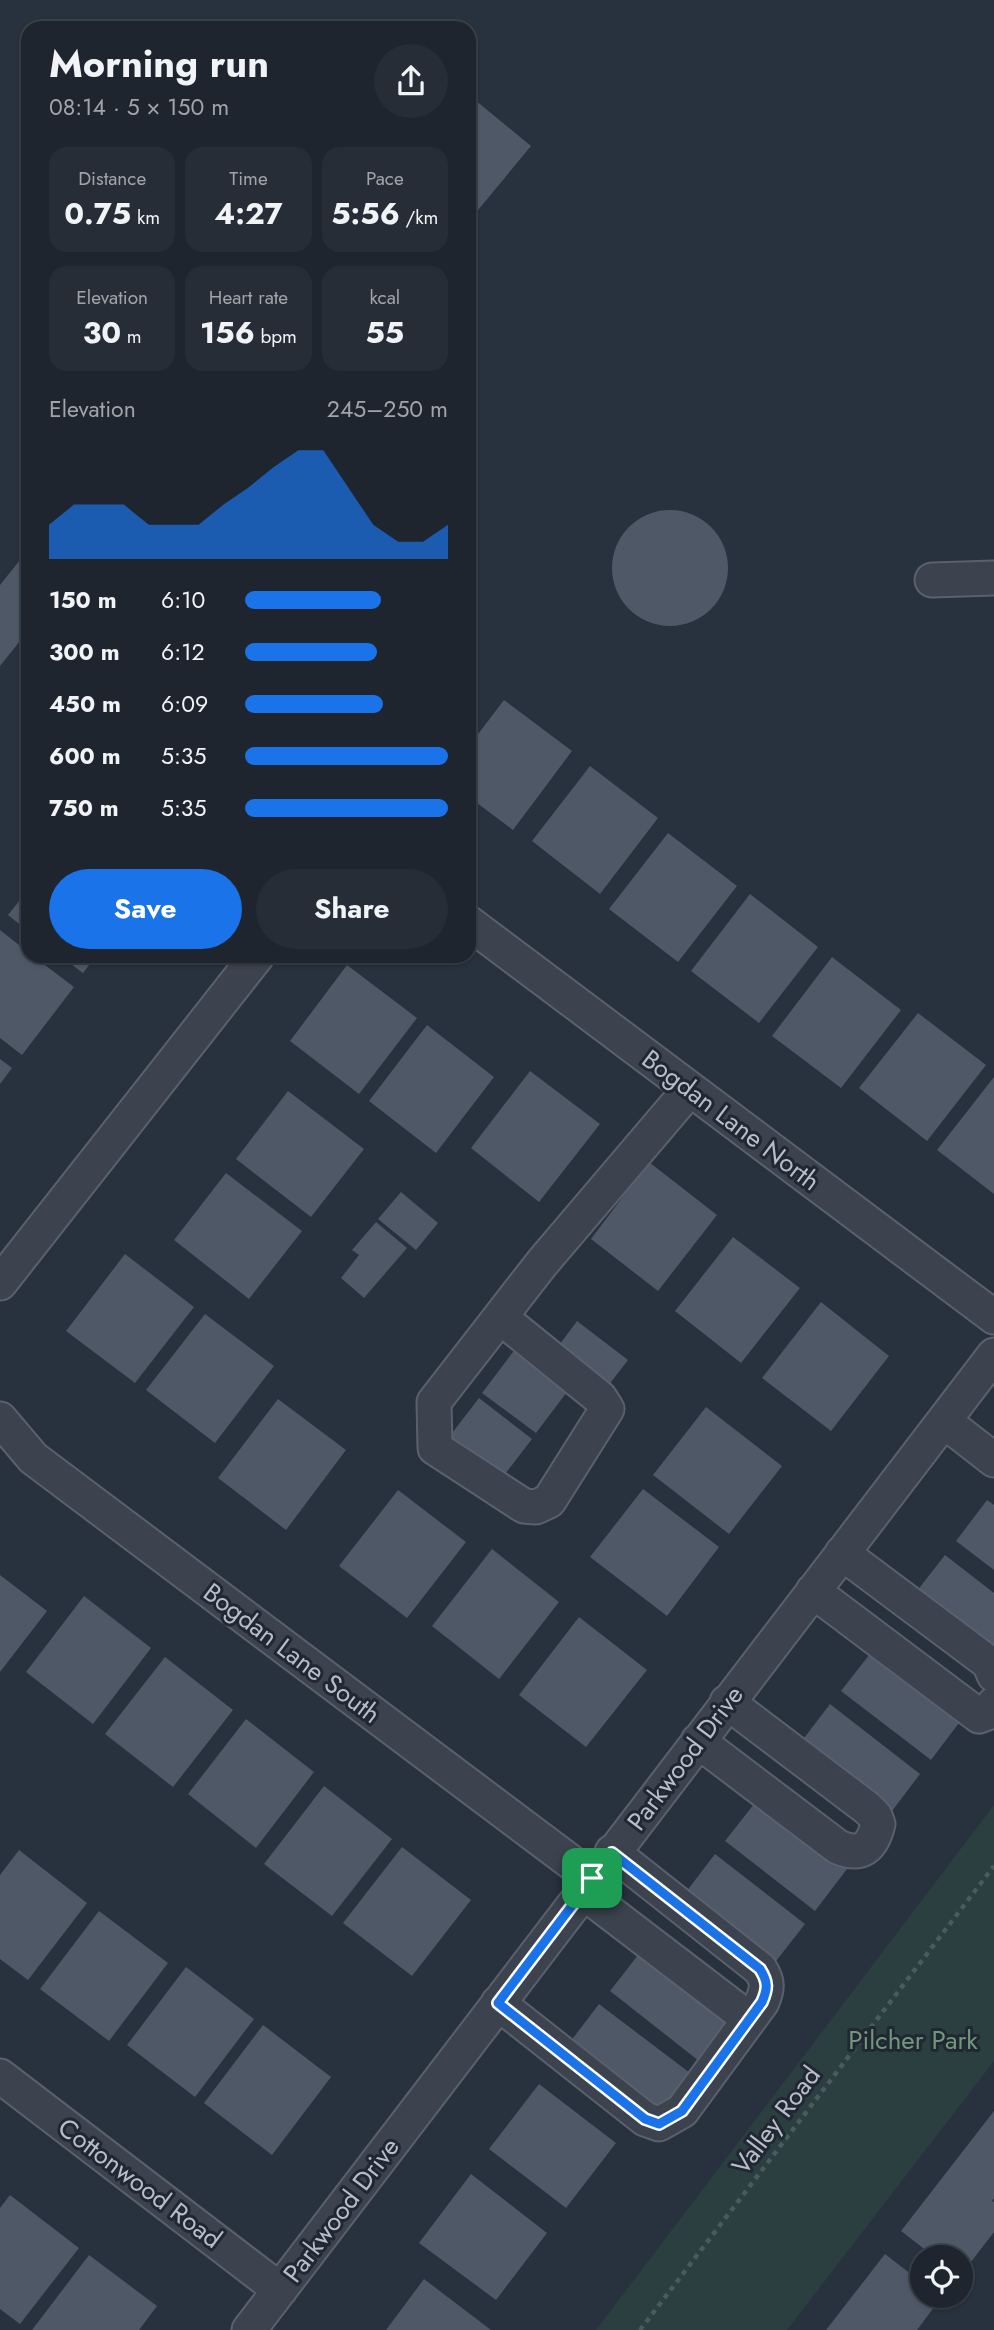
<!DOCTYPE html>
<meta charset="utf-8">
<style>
:root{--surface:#1e252e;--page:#262d36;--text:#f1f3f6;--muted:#a1a5aa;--line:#3c424a;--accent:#1a73e8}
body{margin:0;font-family:Jost,sans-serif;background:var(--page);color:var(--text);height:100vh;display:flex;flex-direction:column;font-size:26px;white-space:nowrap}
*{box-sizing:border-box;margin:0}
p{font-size:23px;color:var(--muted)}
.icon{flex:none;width:38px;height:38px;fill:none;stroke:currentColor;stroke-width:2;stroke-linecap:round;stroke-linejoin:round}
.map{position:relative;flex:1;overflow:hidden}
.details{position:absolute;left:21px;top:21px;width:455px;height:942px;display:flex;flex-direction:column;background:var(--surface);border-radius:21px;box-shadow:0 2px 5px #0004,0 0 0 2px var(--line)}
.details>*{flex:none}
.buttons{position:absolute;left:910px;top:2245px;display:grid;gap:14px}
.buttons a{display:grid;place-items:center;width:63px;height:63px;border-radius:50%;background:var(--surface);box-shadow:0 2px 5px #0004,0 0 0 2px var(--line);font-size:35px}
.pin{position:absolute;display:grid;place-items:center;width:60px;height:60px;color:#fff;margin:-30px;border-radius:14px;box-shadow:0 4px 10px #0006}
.round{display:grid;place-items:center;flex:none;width:74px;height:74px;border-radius:37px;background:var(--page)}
.headline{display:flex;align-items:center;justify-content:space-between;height:119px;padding:0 28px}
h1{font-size:38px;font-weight:700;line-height:52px}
.metrics{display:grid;grid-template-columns:repeat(3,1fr);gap:10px;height:119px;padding:7px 28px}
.metrics div{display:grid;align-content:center;border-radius:18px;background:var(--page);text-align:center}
.metrics b{font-size:30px;font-weight:700}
.metrics small{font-size:19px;font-weight:400}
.metrics p{font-size:19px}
.chart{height:196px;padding:14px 28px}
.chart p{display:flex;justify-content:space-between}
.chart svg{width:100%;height:126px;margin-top:7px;fill:var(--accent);opacity:.7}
.cta{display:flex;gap:14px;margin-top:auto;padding:14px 28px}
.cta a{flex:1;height:80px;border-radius:42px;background:var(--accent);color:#fff;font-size:28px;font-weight:700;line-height:80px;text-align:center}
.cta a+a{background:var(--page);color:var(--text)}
ul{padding:0 28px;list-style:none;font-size:23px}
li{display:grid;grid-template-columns:112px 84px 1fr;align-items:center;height:52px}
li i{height:18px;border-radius:9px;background:var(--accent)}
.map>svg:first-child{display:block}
.green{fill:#2b3e40}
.building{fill:#4f5866}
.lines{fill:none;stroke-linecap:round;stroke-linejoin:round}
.minor-casing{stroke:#5a616c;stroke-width:37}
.path{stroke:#4a5b5e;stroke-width:4.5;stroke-dasharray:5 5;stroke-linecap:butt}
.minor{stroke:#3c434e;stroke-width:33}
.route-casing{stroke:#fff;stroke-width:14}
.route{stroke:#1a73e8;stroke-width:9}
.labels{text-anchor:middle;stroke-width:6;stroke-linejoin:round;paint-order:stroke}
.street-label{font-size:26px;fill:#b8bec9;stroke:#212833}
.park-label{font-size:26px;fill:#72977b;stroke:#212833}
</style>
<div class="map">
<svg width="994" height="2330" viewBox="0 0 994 2330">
<rect width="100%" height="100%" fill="#28313e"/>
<path class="green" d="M 994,1805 L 994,2061 L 787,2330 L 596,2330 Z"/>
<path class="building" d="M 469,95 L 531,146 L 469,221 Z
M612 568a58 58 0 1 1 116 0a58 58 0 1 1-116 0Z
M 28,550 L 28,631 L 0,666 L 0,585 Z
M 504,700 L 572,751 L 513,830 L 469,797 L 469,746 Z
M 590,766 L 658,818 L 600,894 L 532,841 Z
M 668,833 L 737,886 L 678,962 L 609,909 Z
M 28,890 L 28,931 L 8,915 Z
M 750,894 L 818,947 L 759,1023 L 691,971 Z
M 0,930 L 28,952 L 28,956 L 33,956 L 74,987 L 22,1055 L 0,1038 Z
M 60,956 L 96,956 L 83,973 Z
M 832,957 L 901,1010 L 841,1088 L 772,1036 Z
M 347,965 L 417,1018 L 359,1094 L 290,1041 Z
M 918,1013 L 986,1065 L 927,1141 L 859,1088 Z
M 427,1025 L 494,1077 L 436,1153 L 369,1101 Z
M 0,1059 L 12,1068 L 0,1084 Z
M 530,1071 L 600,1124 L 539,1202 L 471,1148 Z
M 994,1077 L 994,1194 L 937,1150 Z
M 288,1091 L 364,1149 L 311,1217 L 236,1159 Z
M 649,1162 L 717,1215 L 658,1291 L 591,1239 Z
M 226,1173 L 302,1231 L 249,1299 L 174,1240 Z
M 401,1192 L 438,1223 L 416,1250 L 378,1219 Z
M 376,1222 L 407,1248 L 364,1298 L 341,1278 L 359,1255 L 352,1250 Z
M 733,1237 L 800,1288 L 741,1363 L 675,1311 Z
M 125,1254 L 194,1307 L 135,1383 L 66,1331 Z
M 821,1302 L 889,1356 L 831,1431 L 762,1378 Z
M 205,1314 L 274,1366 L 215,1443 L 146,1390 Z
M 577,1321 L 628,1360 L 605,1390 L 554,1352 Z
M 516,1348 L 570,1388 L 536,1433 L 482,1393 Z
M 479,1398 L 532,1439 L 499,1482 L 446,1441 Z
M 278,1399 L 346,1450 L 286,1530 L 218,1478 Z
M 706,1407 L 782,1466 L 729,1534 L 653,1475 Z
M 643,1489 L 719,1547 L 667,1616 L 590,1557 Z
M 398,1490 L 466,1542 L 407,1618 L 339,1566 Z
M 987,1500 L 994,1505 L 994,1570 L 956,1541 Z
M 492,1549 L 559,1602 L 499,1679 L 432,1626 Z
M 945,1555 L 994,1593 L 994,1659 L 913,1596 Z
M 0,1575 L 47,1611 L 0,1672 Z
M 84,1596 L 151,1648 L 93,1724 L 26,1672 Z
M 579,1617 L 647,1670 L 586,1747 L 519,1695 Z
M 873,1650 L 962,1719 L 931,1760 L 841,1691 Z
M 165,1657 L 233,1710 L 173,1787 L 105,1734 Z
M 830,1704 L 920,1774 L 889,1815 L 798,1746 Z
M 246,1719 L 314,1772 L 256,1848 L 188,1794 Z
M 324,1786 L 392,1839 L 332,1916 L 264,1864 Z
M 758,1799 L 847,1869 L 815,1911 L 725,1841 Z
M 402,1847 L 471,1900 L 412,1976 L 343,1923 Z
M 19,1850 L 87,1903 L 28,1980 L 0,1959 L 0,1875 Z
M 715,1854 L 805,1924 L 773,1965 L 683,1896 Z
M 99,1911 L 168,1963 L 109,2041 L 40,1989 Z
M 642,1950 L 731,2020 L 699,2061 L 610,1991 Z
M 186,1967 L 254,2019 L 195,2097 L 127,2045 Z
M 599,2004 L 690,2073 L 658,2115 L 567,2046 Z
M 263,2025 L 331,2077 L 272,2155 L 204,2103 Z
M 539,2084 L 616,2143 L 566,2208 L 489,2149 Z
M 994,2111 L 994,2198 L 992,2201 L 994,2202 L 994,2232 L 967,2267 L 961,2262 L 961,2258 L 955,2258 L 946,2250 L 940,2258 L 936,2258 L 901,2231 Z
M 471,2174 L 547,2233 L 496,2300 L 419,2243 Z
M 10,2195 L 79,2248 L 20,2324 L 0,2309 L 0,2208 Z
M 885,2254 L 920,2281 L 913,2289 L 935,2306 L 917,2330 L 826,2330 Z
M 89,2255 L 157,2306 L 139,2330 L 32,2330 Z
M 424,2279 L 491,2330 L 386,2330 Z"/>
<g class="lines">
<defs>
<path id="minor" d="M 932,580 L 994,578
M 469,923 L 994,1317
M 0,1283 L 257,956
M 500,1317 L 600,1398 L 607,1409 L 549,1501 L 536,1507 L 524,1506 L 435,1448 L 434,1402 L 542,1263 L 690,1089
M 0,1419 L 33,1458 L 592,1878
M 944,1421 L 994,1460
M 842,1553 L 989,1663 L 994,1675
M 813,1591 L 979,1716 L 990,1712 L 994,1704
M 698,1741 L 838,1847 C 861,1857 872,1848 878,1824 L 875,1816 L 867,1808 L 727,1702
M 583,1892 L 749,2019
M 498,2003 L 645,2119 L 659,2124 L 682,2111 L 762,2002 C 768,1988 768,1981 760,1969 L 612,1852
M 0,2076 L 280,2290
M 249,2330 L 994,1355"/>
</defs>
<use href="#minor" class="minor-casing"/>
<path class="path" d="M 640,2330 L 994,1866"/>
<use href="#minor" class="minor"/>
</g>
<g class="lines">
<defs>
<path id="route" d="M 612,1853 L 760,1969 C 768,1982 768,1988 762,2002 L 682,2111 L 659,2124 L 645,2119 L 498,2003 Z"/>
</defs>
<use href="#route" class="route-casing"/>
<use href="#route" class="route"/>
</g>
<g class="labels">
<g class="street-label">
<text transform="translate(731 1120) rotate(37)" y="9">Bogdan Lane North</text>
<text transform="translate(292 1653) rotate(37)" y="9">Bogdan Lane South</text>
<text transform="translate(685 1758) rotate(-53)" y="9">Parkwood Drive</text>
<text transform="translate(776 2120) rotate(-53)" y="9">Valley Road</text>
<text transform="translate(140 2183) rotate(37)" y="9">Cottonwood Road</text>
<text transform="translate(341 2210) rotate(-53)" y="9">Parkwood Drive</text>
</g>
<g class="park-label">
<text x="913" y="2049">Pilcher Park</text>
</g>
</g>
</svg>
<div class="buttons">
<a><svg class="icon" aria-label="locate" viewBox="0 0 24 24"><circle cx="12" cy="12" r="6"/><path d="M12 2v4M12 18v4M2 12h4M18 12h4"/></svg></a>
</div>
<div class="pin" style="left:592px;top:1878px;background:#1e9e55"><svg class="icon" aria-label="arrive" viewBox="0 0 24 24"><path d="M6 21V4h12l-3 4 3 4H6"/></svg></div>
<section class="details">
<div class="headline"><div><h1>Morning run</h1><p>08:14 · 5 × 150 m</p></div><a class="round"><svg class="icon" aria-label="share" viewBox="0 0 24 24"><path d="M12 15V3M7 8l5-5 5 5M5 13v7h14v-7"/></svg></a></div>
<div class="metrics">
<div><p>Distance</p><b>0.75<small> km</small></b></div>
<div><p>Time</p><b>4:27</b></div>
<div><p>Pace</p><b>5:56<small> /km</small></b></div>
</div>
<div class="metrics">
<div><p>Elevation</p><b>30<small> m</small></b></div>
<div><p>Heart rate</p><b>156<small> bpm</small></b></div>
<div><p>kcal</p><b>55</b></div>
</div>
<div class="chart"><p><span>Elevation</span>245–250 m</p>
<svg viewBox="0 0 160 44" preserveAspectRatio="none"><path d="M0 44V32L10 25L20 25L30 25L40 32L50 32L60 32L70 25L80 19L90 12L100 6L110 6L120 19L130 32L140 38L150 38L160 32V44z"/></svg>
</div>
<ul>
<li><b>150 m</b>6:10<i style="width:67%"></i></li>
<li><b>300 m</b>6:12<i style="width:65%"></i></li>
<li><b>450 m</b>6:09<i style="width:68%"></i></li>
<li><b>600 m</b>5:35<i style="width:100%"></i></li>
<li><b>750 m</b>5:35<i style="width:100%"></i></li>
</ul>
<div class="cta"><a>Save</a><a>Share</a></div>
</section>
</div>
